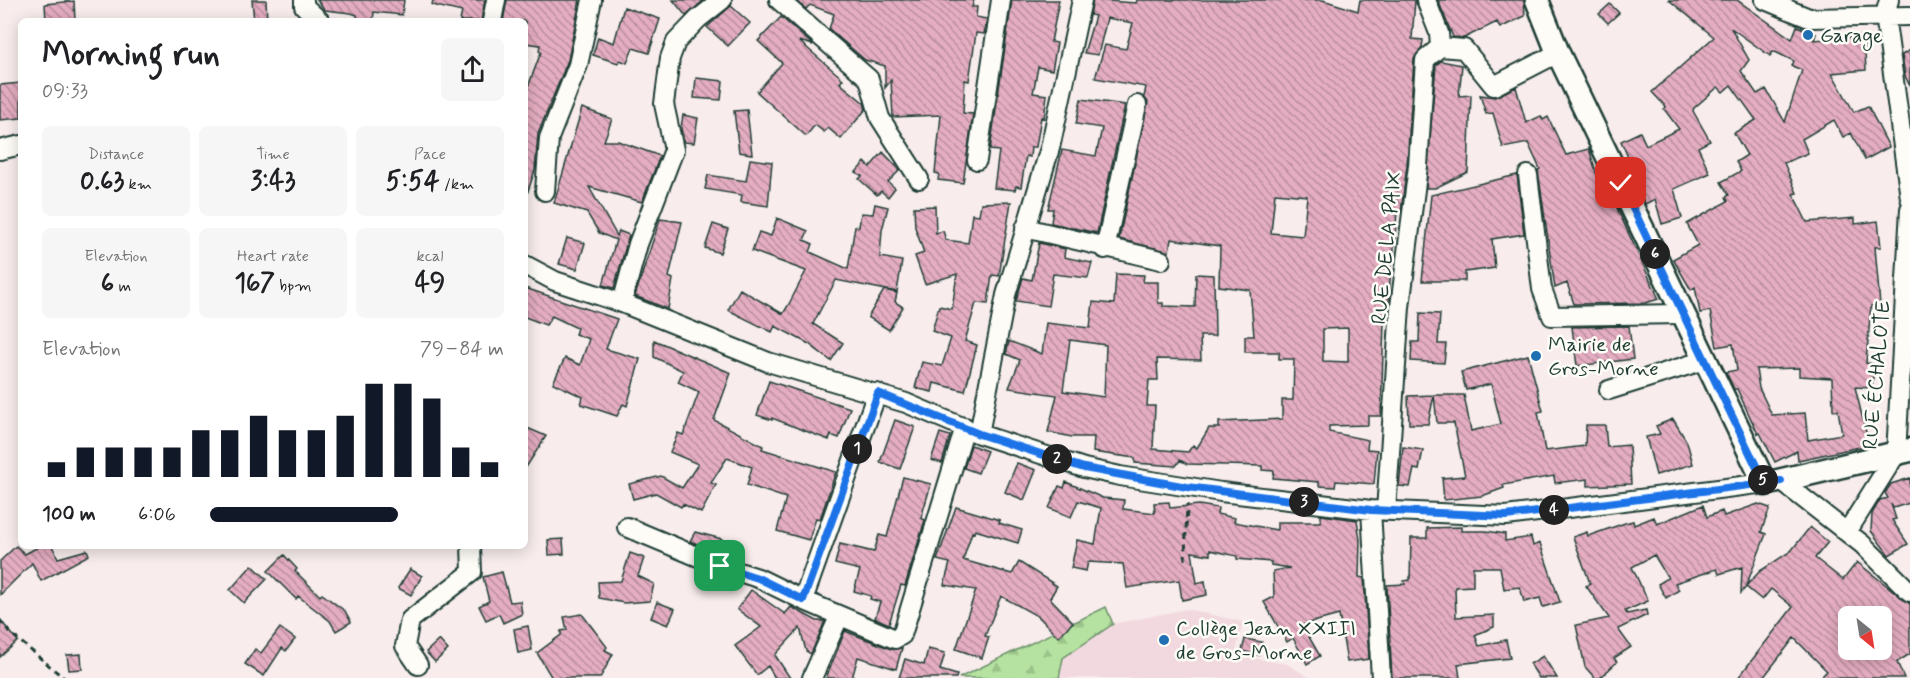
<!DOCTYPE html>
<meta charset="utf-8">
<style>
:root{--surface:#fff;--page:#f6f6f6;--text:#202124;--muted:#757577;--accent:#111827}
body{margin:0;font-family:Mynerve,sans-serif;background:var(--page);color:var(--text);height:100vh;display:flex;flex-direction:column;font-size:22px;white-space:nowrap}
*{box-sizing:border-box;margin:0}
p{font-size:20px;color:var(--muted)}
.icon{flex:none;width:33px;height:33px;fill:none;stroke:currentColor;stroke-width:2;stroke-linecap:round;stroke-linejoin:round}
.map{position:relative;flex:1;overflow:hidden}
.sheet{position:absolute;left:18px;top:18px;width:510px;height:531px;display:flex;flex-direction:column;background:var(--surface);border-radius:9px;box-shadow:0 3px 15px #0003}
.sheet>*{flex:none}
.needle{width:39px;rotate:150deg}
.controls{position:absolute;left:1838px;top:606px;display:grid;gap:12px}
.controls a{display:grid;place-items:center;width:54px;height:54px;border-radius:9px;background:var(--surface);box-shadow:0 3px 15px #0003;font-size:30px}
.pin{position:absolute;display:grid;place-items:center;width:51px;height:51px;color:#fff;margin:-26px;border-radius:12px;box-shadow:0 3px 9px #0006}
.km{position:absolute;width:30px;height:30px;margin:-15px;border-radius:50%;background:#222;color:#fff;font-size:16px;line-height:30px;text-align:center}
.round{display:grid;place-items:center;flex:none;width:63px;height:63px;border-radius:9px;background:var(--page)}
.head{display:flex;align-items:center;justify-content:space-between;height:102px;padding:0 24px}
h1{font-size:33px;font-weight:700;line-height:45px}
.stats{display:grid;grid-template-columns:repeat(3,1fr);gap:9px;height:102px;padding:6px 24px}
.stats div{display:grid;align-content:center;border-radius:9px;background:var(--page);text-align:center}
.stats b{font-size:26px;font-weight:700}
.stats small{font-size:16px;font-weight:400}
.stats p{font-size:16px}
.chart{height:168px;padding:12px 24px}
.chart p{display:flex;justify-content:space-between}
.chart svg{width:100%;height:108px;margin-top:6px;stroke:var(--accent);stroke-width:6}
ul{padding:0 24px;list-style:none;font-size:20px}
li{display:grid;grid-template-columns:96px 72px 1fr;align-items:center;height:45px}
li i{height:15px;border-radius:8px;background:var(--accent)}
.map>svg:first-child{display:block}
.built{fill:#f2d9df}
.forest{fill:url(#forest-firs);stroke:#6a906a;stroke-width:1.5}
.building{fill:url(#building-back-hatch);stroke:#1f3d34;stroke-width:1.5;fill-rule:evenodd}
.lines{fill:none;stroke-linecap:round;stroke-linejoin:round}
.minor-casing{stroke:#1f3d34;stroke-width:22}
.major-casing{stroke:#1f3d34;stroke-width:27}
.path{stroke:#1f3d34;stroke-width:3;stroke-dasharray:6 4.5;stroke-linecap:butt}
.minor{stroke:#fdfcf7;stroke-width:18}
.major{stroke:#fdfcf7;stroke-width:22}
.route-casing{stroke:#fff;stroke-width:12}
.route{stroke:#1a73e8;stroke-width:8}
.poi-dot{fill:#1f6fb2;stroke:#fdfcf7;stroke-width:2}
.labels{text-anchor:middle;stroke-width:5;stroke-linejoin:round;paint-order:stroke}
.poi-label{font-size:21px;fill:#1f3d34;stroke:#fdfcf7;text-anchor:start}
.street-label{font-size:21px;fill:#1f3d34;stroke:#fdfcf7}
</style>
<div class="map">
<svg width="1910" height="678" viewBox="0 0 1910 678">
<defs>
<pattern id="forest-firs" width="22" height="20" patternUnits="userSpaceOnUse" patternTransform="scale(1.5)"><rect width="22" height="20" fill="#b5e2a0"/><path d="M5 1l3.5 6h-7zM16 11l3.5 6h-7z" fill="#9bc38a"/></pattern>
<pattern id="building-back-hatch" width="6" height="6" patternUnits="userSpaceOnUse" patternTransform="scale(1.5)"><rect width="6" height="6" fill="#e5adc1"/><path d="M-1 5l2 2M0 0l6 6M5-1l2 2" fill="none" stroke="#b98e9e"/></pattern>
</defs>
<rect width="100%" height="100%" fill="#f8ecec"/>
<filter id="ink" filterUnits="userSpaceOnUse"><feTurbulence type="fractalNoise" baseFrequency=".0167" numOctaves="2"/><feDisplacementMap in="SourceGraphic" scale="12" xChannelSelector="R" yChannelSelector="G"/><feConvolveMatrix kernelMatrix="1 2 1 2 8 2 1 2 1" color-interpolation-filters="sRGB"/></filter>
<g filter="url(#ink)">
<path class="built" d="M 1187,609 L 1243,622 L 1235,655 L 1287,664 L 1310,678 L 1059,678 L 1063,658 L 1113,624 Z"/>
<path class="forest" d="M 1106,607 L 1113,624 L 1063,658 L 1059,678 L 959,678 Z"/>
<path class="building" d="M 252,0 L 266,0 L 267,21 L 254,21 Z
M 317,0 L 404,0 L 402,15 L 374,12 L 373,21 L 357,21 L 357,15 L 351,13 L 325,10 Z
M 433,0 L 485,0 L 481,21 L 460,21 L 462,12 L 432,5 Z
M 507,0 L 580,0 L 568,60 L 538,134 L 535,170 L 527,194 L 525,95 L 541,52 L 539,51 L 540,45 L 525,43 L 525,21 L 503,21 Z
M 673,0 L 704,0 L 686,16 Z
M 796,0 L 974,0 L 972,7 L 977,7 L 976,17 L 987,19 L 984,34 L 976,33 L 969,81 L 965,80 L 963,113 L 973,114 L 963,183 L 938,180 L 939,174 L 935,173 L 941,115 L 893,117 L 891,80 L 885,88 L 885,66 L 865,60 L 829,29 L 834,14 L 810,5 L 806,9 Z
M 1012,0 L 1059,0 L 1051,42 L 1057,43 L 1052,70 L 1038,67 L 1033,93 L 1047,95 L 1044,118 L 1041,117 L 1036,147 L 1031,147 L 1030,157 L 1026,156 L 1021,187 L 1016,186 L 1015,190 L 994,188 L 999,151 L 990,150 Z
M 1093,0 L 1136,3 L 1137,0 L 1323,0 L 1358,11 L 1360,0 L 1415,0 L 1412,39 L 1423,40 L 1422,48 L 1414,59 L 1407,165 L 1401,212 L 1397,212 L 1393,261 L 1391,261 L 1388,321 L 1384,321 L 1381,416 L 1368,416 L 1368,425 L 1329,426 L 1329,432 L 1368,440 L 1367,449 L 1377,450 L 1374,484 L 1336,481 L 1335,487 L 1319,486 L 1319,482 L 1273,478 L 1274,471 L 1262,470 L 1262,466 L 1187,464 L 1180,460 L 1176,466 L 1135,463 L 1135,458 L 1093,452 L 1094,437 L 1072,437 L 1048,432 L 1057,395 L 1009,388 L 1020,360 L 1006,354 L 1009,341 L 1042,354 L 1046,323 L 1090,328 L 1093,302 L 1114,304 L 1116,274 L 1144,275 L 1143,282 L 1158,282 L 1158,303 L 1163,303 L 1163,306 L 1195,307 L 1196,274 L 1214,275 L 1215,336 L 1200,336 L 1201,360 L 1157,359 L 1158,380 L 1149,380 L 1147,406 L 1155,406 L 1153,449 L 1188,452 L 1193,445 L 1197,448 L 1209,428 L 1219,428 L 1219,422 L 1282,419 L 1282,400 L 1293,400 L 1294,359 L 1279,359 L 1279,352 L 1245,352 L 1245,336 L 1254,336 L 1250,290 L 1219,286 L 1220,246 L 1171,239 L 1169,252 L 1119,239 L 1148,102 L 1144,97 L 1146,87 L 1095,78 L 1105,45 L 1126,49 L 1133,23 L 1107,18 L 1098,55 L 1084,53 L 1095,16 L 1090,15 ZM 1275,193 L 1307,196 L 1303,236 L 1271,233 ZM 1348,328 L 1348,362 L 1323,361 L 1323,329 ZM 1070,340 L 1106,345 L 1104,397 L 1063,391 Z
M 1438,0 L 1524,0 L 1525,16 L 1500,28 L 1497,22 L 1464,38 L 1453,37 Z
M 1669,0 L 1737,0 L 1792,39 L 1797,26 L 1816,34 L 1814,40 L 1864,36 L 1866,70 L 1832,73 L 1854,112 L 1868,106 L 1889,147 L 1865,160 L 1851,133 L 1843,137 L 1834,120 L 1802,139 L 1808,153 L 1784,163 L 1797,193 L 1793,194 L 1807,222 L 1855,218 L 1855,224 L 1878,221 L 1881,247 L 1875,247 L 1880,305 L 1871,306 L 1866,363 L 1874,364 L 1872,388 L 1855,387 L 1869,445 L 1798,460 L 1797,451 L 1775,462 L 1760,433 L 1758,434 L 1737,389 L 1734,389 L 1726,372 L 1737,370 L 1733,344 L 1717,347 L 1710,311 L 1700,313 L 1695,287 L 1691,290 L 1673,259 L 1698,245 L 1687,224 L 1728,201 L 1726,197 L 1729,195 L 1721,182 L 1741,171 L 1736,162 L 1747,155 L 1734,133 L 1756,120 L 1731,85 L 1723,92 L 1718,87 L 1694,108 L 1693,111 L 1710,141 L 1698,147 L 1710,173 L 1674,189 L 1682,218 L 1662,224 L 1655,199 L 1645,204 L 1627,165 L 1631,164 L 1621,141 L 1640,132 L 1646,145 L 1679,129 L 1664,109 L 1666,107 L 1652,92 L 1714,37 ZM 1731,28 L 1770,56 L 1773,51 L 1794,61 L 1792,66 L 1802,70 L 1785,122 L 1766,89 L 1757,94 L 1741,71 L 1749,60 ZM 1799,368 L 1799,376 L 1832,378 L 1833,410 L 1838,410 L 1842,434 L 1808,440 L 1805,413 L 1772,415 L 1759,388 L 1756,369 Z
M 74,1 L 75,21 L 46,21 L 45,4 Z
M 1610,4 L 1619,13 L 1608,23 L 1599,14 Z
M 731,6 L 750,23 L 728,46 L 707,27 Z
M 624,7 L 660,19 L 649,53 L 633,48 L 627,63 L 620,60 L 618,63 L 593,55 L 598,37 L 614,43 Z
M 781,17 L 813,45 L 799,41 L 843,79 L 840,83 L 864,103 L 866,109 L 841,139 L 828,128 L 824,132 L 815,125 L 806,136 L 757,92 L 782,63 L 758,41 Z
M 1910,50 L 1910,86 L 1905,76 L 1902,55 Z
M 1441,61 L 1462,65 L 1459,96 L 1471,95 L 1468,172 L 1435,188 L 1426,188 L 1436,65 Z
M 696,78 L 723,81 L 721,100 L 694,98 Z
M 21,83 L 21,118 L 0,120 L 0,85 Z
M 1516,87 L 1526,123 L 1541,116 L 1543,120 L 1548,117 L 1566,155 L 1589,149 L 1597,175 L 1601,174 L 1659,299 L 1645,303 L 1574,304 L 1567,283 L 1555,288 L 1538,170 L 1540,169 L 1528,143 L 1503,148 L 1493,113 L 1486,114 L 1480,95 L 1495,97 Z
M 1081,99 L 1125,105 L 1097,233 L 1051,223 L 1053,209 L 1048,209 L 1062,150 L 1096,156 L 1102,128 L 1076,124 Z
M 582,108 L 612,119 L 604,141 L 618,141 L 660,156 L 642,202 L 589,187 L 617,236 L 619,231 L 629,235 L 614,288 L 603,285 L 616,240 L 599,233 L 587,213 L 554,203 Z
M 747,110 L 752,154 L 739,152 L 734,111 Z
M 683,115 L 698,118 L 694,143 L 684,142 L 681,128 Z
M 883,152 L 900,170 L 888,182 L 895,188 L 888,197 L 881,191 L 877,195 L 859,179 L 862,176 L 856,172 L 865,162 L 870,167 Z
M 750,159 L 772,162 L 768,206 L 741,202 L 742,195 L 705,189 L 708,175 L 746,181 Z
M 1517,175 L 1524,234 L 1492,239 L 1495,268 L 1465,272 L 1465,281 L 1422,281 L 1431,195 Z
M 1011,202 L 999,276 L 992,275 L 988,304 L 976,303 L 965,341 L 977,345 L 965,391 L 934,383 L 932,392 L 915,388 L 922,362 L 942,366 L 951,338 L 932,331 L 939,306 L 952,309 L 957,274 L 925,284 L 915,256 L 924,253 L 915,227 L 914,207 L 935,206 L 936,233 L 943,231 L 946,240 L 968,243 L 972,214 L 979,215 L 981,203 Z
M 875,204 L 888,207 L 882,230 L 880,257 L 902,261 L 897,292 L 836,280 L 813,324 L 843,343 L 831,361 L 809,344 L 775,326 L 772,332 L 728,310 L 740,289 L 783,314 L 789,304 L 806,271 L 752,251 L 759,232 L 771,236 L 777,218 L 808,231 L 804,240 L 813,244 L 810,252 L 848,269 L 855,226 L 859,227 L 861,213 L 873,214 Z
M 660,219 L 682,222 L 669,277 L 673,279 L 668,309 L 635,296 Z
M 713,224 L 728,229 L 720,253 L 705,248 Z
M 567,238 L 585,243 L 577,269 L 559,264 Z
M 1039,243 L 1065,249 L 1064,257 L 1092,263 L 1088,278 L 1053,274 L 1048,306 L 1016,301 L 1023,278 L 1032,280 Z
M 525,288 L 617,319 L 606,349 L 640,359 L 627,406 L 623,404 L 617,416 L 581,404 L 583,397 L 553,383 L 565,358 L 580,365 L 589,339 L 575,334 L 577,328 L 552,316 L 546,325 L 525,317 Z
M 884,290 L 897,293 L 895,302 L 903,307 L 889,330 L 868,317 Z
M 1420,313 L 1440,314 L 1438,344 L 1446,344 L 1444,363 L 1411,361 L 1412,342 L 1419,342 Z
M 1629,326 L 1633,359 L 1577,366 L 1572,327 Z
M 654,340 L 731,373 L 714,420 L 763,446 L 762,449 L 836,472 L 820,519 L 816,518 L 809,540 L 777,531 L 786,498 L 747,485 L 752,467 L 727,458 L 711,483 L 716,485 L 701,513 L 683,504 L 681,507 L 656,493 L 633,499 L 629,484 L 661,476 L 682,488 L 698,464 L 670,452 L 678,433 L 683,435 L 699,392 L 678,382 L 683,371 L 654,357 Z
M 1528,355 L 1543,411 L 1538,412 L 1545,451 L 1585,446 L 1586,425 L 1605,425 L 1607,447 L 1629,445 L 1631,484 L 1588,486 L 1588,479 L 1555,483 L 1554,476 L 1503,485 L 1504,488 L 1482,496 L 1444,500 L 1442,478 L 1465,476 L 1454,423 L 1437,423 L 1434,395 L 1464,395 L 1471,431 L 1501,424 L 1491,384 L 1466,390 L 1461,372 Z
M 769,381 L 850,408 L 839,438 L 831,435 L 829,440 L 772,418 L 772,420 L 757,415 Z
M 1434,395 L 1428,424 L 1409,424 L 1408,396 Z
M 1673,419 L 1687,442 L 1693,464 L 1656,475 L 1646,437 L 1660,434 L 1656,426 Z
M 895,420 L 915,427 L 900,469 L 880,462 Z
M 525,427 L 546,436 L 525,469 Z
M 940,433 L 950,436 L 942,463 L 931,460 Z
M 971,445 L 987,451 L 978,473 L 964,468 Z
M 1403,447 L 1423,450 L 1419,470 L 1414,469 L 1410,487 L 1399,486 Z
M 1017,463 L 1036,470 L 1024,500 L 1005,492 Z
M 903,477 L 931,484 L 921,518 L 925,520 L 905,586 L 901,585 L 889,624 L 875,618 L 880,602 L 870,599 L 871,596 L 854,591 L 860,570 L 835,564 L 840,544 L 874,552 L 879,535 L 887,537 Z
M 1910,478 L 1910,503 L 1893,508 L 1891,504 L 1896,519 L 1892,520 L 1908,544 L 1889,555 L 1871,531 L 1872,514 L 1880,500 L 1888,498 L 1885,493 L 1891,484 Z
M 1066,482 L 1103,498 L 1124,500 L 1123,509 L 1155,513 L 1154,503 L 1169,502 L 1170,508 L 1199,505 L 1218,508 L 1217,514 L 1235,518 L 1234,522 L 1277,530 L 1277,522 L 1321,522 L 1321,515 L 1357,520 L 1360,540 L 1359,577 L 1364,578 L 1369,659 L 1347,662 L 1339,615 L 1302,625 L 1320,656 L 1307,664 L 1293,638 L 1287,642 L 1264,602 L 1274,597 L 1273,571 L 1290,568 L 1271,565 L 1271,562 L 1237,559 L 1237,556 L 1210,550 L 1210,555 L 1192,552 L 1197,583 L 1205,581 L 1207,595 L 1182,600 L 1179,580 L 1127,588 L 1123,564 L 1088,562 L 1086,571 L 1071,568 L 1077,540 L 1095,544 L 1101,508 L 1078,501 L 1071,517 L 1049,508 L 1059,486 L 1064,488 Z
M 1758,504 L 1770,508 L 1761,532 L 1766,534 L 1746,586 L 1760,571 L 1791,551 L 1810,527 L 1828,542 L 1815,558 L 1843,580 L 1857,562 L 1910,604 L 1910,654 L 1897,662 L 1904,678 L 1820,678 L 1827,671 L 1794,638 L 1763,678 L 1738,678 L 1793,607 L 1771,589 L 1762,600 L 1746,587 L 1741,593 L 1742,567 L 1719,574 L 1717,569 L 1675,583 L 1679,590 L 1666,598 L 1658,584 L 1668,578 L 1654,555 L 1632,567 L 1648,601 L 1625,611 L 1627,614 L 1646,610 L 1647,615 L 1618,629 L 1631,647 L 1614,658 L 1617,662 L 1600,678 L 1595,678 L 1585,667 L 1576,625 L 1609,618 L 1586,586 L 1590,583 L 1573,537 L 1587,532 L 1588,536 L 1625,523 L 1633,521 L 1634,525 L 1654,517 L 1657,524 L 1703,505 L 1707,517 L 1722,511 L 1724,516 ZM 1848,616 L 1881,616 L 1881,650 L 1848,650 Z
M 956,507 L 1000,520 L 999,523 L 1022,530 L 1018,543 L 975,530 L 974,533 L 972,532 L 963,560 L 1012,574 L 1019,562 L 1057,586 L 1050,598 L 1073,622 L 1058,637 L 1039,617 L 1001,596 L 985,636 L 989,637 L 982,658 L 956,649 L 976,590 L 944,585 L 950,563 L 937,560 Z
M 1461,527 L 1461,531 L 1486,531 L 1505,534 L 1505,541 L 1531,537 L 1533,546 L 1540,543 L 1560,602 L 1543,607 L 1540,598 L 1524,602 L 1520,587 L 1504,589 L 1500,567 L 1473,567 L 1473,586 L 1455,587 L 1456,617 L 1494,615 L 1494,627 L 1475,635 L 1479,646 L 1506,640 L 1510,658 L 1458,664 L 1460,678 L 1392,678 L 1387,585 L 1405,584 L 1404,581 L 1410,580 L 1411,538 L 1427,538 L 1427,528 Z
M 695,532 L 722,539 L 715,552 L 690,541 Z
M 563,539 L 564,554 L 549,555 L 548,540 Z
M 16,546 L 25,554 L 40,546 L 52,546 L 58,558 L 87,550 L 89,555 L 41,581 L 32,563 L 0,595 L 0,561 Z
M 630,553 L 644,558 L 638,576 L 654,584 L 650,601 L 624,603 L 599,598 L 598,582 L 621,581 Z
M 284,555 L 297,569 L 295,571 L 320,596 L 322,594 L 345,611 L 351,622 L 336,631 L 330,621 L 298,596 L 296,599 L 268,571 Z
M 252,565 L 267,579 L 244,603 L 230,590 Z
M 410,569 L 422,576 L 411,595 L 398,588 Z
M 502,572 L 510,602 L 520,601 L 522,614 L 503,623 L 499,614 L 486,620 L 479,606 L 489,601 L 483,577 Z
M 751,590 L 785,614 L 791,607 L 817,621 L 825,621 L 811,654 L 806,651 L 800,628 L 775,655 L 790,678 L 775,678 L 768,666 L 757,675 L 735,646 L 761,627 L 737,609 Z
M 657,602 L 675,609 L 668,625 L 651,618 Z
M 582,614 L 607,647 L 605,650 L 613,654 L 600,678 L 552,678 L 537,653 L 561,635 L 561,631 L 567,630 L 564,617 Z
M 0,620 L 18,641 L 0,657 Z
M 528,626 L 532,650 L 518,653 L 514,629 Z
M 280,628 L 295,639 L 286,651 L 282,648 L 264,676 L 245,664 L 255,649 L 261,653 Z
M 845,631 L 891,649 L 902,648 L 896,669 L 858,657 L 852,678 L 826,678 Z
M 1245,639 L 1262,642 L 1259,655 L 1242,651 Z
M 439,640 L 448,650 L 435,662 L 426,652 Z
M 928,649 L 945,653 L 940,670 L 957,675 L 956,678 L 899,678 L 905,659 L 924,665 Z
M 81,654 L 82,669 L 69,670 L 67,655 Z
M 1543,656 L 1557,678 L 1539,678 L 1530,664 Z"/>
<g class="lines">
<defs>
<path id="minor" d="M 304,0 L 304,6 L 320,21
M 779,0 L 869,79 L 880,118 L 919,179
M 1765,0 L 1809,18 L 1910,16
M 1889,0 L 1885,15 L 1910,198
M 492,21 L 496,0
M 1440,47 L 1464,49 L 1494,86 L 1558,53
M 0,150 L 21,145
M 977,160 L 1001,0
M 1528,175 L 1542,289 L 1552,316 L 1683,314
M 545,191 L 549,138 L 578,65 L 592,0
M 1025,228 L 1161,260
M 1105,249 L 1137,105
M 525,265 L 555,281 L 622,303 L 768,362 L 906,403 L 979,434 L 1084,468 L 1120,476 L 1221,492 L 1371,510 L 1506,516 L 1781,481 L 1862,544 L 1910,592
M 622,303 L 638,244 L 674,150 L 664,104 L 670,58 L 676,42 L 698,19 L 722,0
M 1609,390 L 1705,360
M 979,434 L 1006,295 L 1050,148 L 1082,0
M 1371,510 L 1381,678
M 1386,511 L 1400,307 L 1418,166 L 1425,60 L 1440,47 L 1439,33 L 1426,0
M 627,527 L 720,566 L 758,578 L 803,600 L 877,393
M 1847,532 L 1896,454 L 1910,209
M 803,600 L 895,639 L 902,635 L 965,427
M 418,665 L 405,646 L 410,620 L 472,572 L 471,546
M 812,678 L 839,617"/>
<path id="major" d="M 1537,0 L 1558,53 L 1765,484 L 1910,450"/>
</defs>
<use href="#minor" class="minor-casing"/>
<use href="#major" class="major-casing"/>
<path class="path" d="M 1185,560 L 1187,504
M 0,620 L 9,632 L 64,678"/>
<use href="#minor" class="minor"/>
<use href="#major" class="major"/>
</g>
</g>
<g class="lines" filter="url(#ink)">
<defs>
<path id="route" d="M 720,566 L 758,578 L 803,600 L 878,393 L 979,434 L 1084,468 L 1187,487 L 1371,510 L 1506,516 L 1781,481 L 1765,484 C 1716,384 1669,284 1621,183"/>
</defs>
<use href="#route" class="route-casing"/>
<use href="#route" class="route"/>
</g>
<g class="poi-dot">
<circle cx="1808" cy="35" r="6"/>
<circle cx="1536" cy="356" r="6"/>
<circle cx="1164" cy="640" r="6"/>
</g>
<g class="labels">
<g class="poi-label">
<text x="1820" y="42">Garage</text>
<text x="1548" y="351">Mairie de<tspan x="1548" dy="24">Gros-Morne</tspan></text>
<text x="1176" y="635">Collège Jean XXIII<tspan x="1176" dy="24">de Gros-Morne</tspan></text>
</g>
<g class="street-label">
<text transform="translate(1386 248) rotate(-84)" y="7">RUE DE LA PAIX</text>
<text transform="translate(1876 375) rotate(-85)" y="7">RUE ÉCHALOTE</text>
</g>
</g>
</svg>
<div class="controls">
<a><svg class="needle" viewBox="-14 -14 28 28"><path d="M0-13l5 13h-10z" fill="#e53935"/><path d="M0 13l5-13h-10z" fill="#757577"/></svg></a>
</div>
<div class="pin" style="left:720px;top:566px;background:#1e9e55"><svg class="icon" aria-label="arrive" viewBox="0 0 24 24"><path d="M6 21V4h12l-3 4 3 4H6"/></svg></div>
<div class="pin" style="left:1621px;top:183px;background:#d93025"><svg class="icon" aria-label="check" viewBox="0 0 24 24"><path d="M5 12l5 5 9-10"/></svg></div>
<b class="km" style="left:857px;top:449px">1</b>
<b class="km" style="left:1057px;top:459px">2</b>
<b class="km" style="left:1304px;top:502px">3</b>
<b class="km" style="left:1554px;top:510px">4</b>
<b class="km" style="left:1763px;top:480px">5</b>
<b class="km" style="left:1655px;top:254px">6</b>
<section class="sheet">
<div class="head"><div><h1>Morning run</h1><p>09:33</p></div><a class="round"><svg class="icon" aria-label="share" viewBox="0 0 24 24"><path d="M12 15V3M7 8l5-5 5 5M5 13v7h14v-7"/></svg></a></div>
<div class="stats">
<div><p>Distance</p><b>0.63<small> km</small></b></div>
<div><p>Time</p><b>3:43</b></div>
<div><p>Pace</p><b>5:54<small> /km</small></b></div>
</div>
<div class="stats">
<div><p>Elevation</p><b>6<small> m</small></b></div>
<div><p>Heart rate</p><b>167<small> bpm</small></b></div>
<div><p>kcal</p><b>49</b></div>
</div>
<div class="chart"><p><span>Elevation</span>79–84 m</p>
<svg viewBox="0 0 160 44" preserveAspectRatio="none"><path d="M5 44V38M15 44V32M25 44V32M35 44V32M45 44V32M55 44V25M65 44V25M75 44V19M85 44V25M95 44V25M105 44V19M115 44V6M125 44V6M135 44V12M145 44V32M155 44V38"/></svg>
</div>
<ul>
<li><b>100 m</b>6:06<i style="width:64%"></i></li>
</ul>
</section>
</div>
